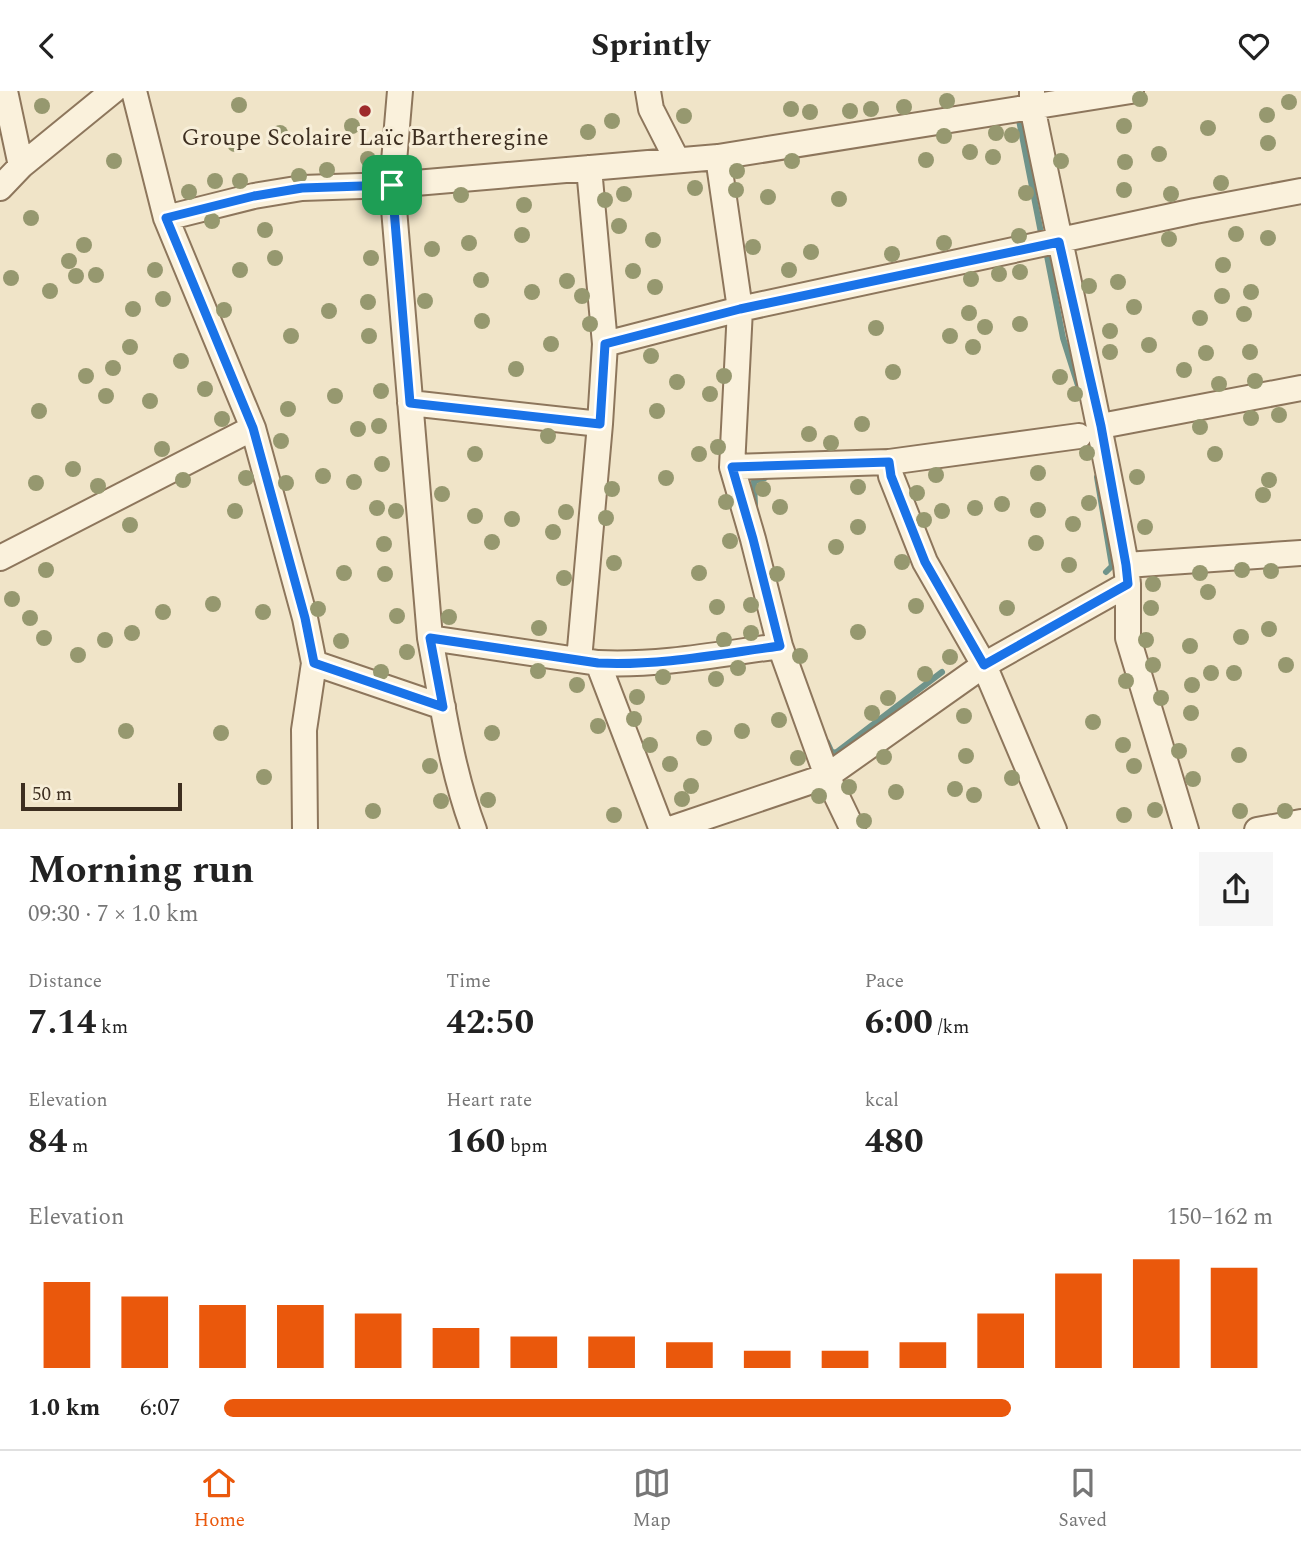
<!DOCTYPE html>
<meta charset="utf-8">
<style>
:root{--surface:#fff;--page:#f6f6f6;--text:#222;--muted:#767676;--line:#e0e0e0;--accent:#ea580c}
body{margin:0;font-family:Spectral,serif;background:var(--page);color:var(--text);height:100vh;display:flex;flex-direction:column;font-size:26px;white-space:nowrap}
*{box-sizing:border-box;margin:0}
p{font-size:23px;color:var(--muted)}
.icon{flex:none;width:38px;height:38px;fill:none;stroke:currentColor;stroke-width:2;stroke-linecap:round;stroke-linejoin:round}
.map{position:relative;height:738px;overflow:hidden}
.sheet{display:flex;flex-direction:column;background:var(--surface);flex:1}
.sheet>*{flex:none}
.scale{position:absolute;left:21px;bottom:18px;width:161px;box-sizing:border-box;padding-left:7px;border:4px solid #3d2e20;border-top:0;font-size:19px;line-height:24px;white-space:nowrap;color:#3d2e20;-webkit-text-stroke:5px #f7eed8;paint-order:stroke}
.pin{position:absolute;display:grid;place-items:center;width:60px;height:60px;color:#fff;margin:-30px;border-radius:14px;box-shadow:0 4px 10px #0006}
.round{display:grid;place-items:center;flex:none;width:74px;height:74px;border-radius:0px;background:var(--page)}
.summary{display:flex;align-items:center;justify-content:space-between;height:119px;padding:0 28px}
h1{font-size:38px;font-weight:700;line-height:52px}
.metrics{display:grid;grid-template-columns:repeat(3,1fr);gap:10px;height:119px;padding:7px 28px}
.metrics div{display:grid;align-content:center}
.metrics b{font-size:35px;font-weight:700}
.metrics small{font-size:19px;font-weight:400}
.metrics p{font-size:19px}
.chart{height:196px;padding:14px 28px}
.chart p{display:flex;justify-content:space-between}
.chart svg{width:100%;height:126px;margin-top:7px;stroke:var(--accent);stroke-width:6}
ul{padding:0 28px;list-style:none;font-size:23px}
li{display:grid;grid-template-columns:112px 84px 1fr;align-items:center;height:52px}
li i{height:18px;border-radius:9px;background:var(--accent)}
header{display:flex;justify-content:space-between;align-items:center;height:91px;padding:0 28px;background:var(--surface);font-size:32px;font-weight:700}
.dock{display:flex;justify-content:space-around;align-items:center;height:98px;border-top:2px solid var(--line);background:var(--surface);font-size:19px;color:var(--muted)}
.dock a{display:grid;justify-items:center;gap:4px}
.dock .selected{color:var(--accent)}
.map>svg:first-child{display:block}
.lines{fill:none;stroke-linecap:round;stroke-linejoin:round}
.stream{stroke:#6f938a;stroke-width:6}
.minor-casing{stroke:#8d765c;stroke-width:28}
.minor{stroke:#faf1dc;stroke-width:24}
.tree{fill:#96986f}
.route-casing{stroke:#fff;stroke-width:14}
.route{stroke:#1a73e8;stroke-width:9}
.poi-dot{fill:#9e2a2b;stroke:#f7eed8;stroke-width:2.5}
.labels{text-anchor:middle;stroke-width:6;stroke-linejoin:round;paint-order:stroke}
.poi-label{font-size:24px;fill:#3d2e20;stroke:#f7eed8}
</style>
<header><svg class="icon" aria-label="back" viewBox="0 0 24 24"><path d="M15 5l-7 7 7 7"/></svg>Sprintly<svg class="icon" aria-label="heart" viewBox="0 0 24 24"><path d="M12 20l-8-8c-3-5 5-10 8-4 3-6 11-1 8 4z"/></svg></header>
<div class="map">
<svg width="1301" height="739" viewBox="0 0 1301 739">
<rect width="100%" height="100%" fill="#f0e4c8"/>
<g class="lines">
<path class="stream" d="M 1018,24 L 1042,147
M 1047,165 L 1063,247 L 1082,307
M 1097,386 L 1112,475 L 1106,481
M 755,415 L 754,390 L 765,387
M 827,651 L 832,662 L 837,661 L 942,581"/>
<defs>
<path id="minor" d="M 5,0 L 21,75
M 134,0 L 166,127 L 253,337 L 305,527 L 314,572 L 443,616
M 400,0 L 392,94 L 430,547 C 442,610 451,678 474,739
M 648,0 L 651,18 L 677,69
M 718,66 L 740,218 L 732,376 L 753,448 L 780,555 L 827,685 L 853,739
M 0,97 L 21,75 L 113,0
M 166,127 L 254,105 L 302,97 L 392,94 L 718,66 L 1131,0
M 605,253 L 740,218 L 1195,120 L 1301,100
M 410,312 L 600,333
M 1101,335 L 1301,297
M 889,371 L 891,385 L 925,471 L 984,574 L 1054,739
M 732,376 L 889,371 L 1079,345
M 0,467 L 253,337
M 1126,474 L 1301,462
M 1128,493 L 1128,547 L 1186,739
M 430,547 L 598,572 C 659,575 720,563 780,555
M 579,569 L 600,333 L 605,253 L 589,77
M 598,572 L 662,739
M 305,739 L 304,639 L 314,572
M 667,739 L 827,685 L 984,574 L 1128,493 L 1126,474 C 1098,320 1063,168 1032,15 L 1032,0
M 1257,739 L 1301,731"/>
</defs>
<use href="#minor" class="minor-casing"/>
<use href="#minor" class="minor"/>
</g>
<g class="tree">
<circle cx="1140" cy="8" r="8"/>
<circle cx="947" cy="10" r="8"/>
<circle cx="1289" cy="11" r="8"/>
<circle cx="239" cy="14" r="8"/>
<circle cx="42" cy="15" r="8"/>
<circle cx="904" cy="16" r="8"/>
<circle cx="791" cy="18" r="8"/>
<circle cx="871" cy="18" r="8"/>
<circle cx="850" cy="20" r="8"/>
<circle cx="810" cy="21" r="8"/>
<circle cx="1267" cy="24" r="8"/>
<circle cx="684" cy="25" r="8"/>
<circle cx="612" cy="30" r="8"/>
<circle cx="352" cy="35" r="8"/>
<circle cx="1124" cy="35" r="8"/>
<circle cx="1208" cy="37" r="8"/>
<circle cx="588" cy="41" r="8"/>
<circle cx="280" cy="42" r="8"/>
<circle cx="996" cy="42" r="8"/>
<circle cx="1012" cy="44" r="8"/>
<circle cx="944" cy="45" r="8"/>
<circle cx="1268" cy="52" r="8"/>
<circle cx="235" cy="53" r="8"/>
<circle cx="970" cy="61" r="8"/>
<circle cx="1159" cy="63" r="8"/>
<circle cx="993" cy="66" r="8"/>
<circle cx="368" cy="68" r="8"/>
<circle cx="926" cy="69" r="8"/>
<circle cx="114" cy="70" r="8"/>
<circle cx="792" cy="70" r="8"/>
<circle cx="1061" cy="70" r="8"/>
<circle cx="1125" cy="71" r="8"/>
<circle cx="327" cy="79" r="8"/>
<circle cx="737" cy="80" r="8"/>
<circle cx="299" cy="85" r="8"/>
<circle cx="215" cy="90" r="8"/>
<circle cx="240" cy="90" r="8"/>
<circle cx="1221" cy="92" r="8"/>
<circle cx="695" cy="97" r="8"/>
<circle cx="736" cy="99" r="8"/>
<circle cx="1124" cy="99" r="8"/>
<circle cx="189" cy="101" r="8"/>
<circle cx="1026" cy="102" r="8"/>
<circle cx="624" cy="103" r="8"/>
<circle cx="1171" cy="103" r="8"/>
<circle cx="461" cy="104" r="8"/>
<circle cx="768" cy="106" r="8"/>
<circle cx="839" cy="108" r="8"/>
<circle cx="412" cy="109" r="8"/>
<circle cx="605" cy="109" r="8"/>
<circle cx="524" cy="114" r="8"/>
<circle cx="376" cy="116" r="8"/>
<circle cx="31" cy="127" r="8"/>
<circle cx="212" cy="130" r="8"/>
<circle cx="619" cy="135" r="8"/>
<circle cx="265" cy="139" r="8"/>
<circle cx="1236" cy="143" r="8"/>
<circle cx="522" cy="144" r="8"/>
<circle cx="1019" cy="145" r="8"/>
<circle cx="1268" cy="147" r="8"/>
<circle cx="1169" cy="148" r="8"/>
<circle cx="653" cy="149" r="8"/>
<circle cx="469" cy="152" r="8"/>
<circle cx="944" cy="152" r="8"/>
<circle cx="84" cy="154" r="8"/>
<circle cx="753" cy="156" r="8"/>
<circle cx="432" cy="158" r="8"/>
<circle cx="811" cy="161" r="8"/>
<circle cx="892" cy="163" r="8"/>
<circle cx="275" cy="167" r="8"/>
<circle cx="371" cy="167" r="8"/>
<circle cx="69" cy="170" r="8"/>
<circle cx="1223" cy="174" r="8"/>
<circle cx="155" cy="179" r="8"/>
<circle cx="240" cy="179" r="8"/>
<circle cx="789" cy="179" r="8"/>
<circle cx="633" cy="180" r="8"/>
<circle cx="1020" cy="181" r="8"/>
<circle cx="999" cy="183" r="8"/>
<circle cx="96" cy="184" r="8"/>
<circle cx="76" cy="185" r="8"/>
<circle cx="11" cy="187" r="8"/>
<circle cx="971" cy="188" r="8"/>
<circle cx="481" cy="189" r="8"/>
<circle cx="567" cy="190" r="8"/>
<circle cx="1118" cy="191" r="8"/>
<circle cx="1089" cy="195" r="8"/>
<circle cx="655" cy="196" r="8"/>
<circle cx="50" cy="200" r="8"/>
<circle cx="532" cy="201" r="8"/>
<circle cx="1251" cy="201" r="8"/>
<circle cx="582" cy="205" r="8"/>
<circle cx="1222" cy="205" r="8"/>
<circle cx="163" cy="208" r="8"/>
<circle cx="425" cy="210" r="8"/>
<circle cx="368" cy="211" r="8"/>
<circle cx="1134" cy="216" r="8"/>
<circle cx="133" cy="218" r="8"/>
<circle cx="224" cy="219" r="8"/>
<circle cx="329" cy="220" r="8"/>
<circle cx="969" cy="222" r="8"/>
<circle cx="1244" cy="223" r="8"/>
<circle cx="1200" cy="227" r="8"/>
<circle cx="482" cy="230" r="8"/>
<circle cx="590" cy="233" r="8"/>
<circle cx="1020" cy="233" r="8"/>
<circle cx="985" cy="236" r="8"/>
<circle cx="876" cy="237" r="8"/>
<circle cx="1110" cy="240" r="8"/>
<circle cx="291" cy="245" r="8"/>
<circle cx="369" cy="245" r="8"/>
<circle cx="950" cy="245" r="8"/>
<circle cx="551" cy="253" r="8"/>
<circle cx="1149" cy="254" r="8"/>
<circle cx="130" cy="256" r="8"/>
<circle cx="973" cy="256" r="8"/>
<circle cx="1110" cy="261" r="8"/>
<circle cx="1250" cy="261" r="8"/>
<circle cx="1206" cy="262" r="8"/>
<circle cx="651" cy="265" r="8"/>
<circle cx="181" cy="270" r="8"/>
<circle cx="113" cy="277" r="8"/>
<circle cx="516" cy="278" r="8"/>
<circle cx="1184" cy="279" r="8"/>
<circle cx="893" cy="281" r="8"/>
<circle cx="86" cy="285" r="8"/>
<circle cx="724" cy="285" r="8"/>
<circle cx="1060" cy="286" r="8"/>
<circle cx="1255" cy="290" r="8"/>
<circle cx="677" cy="291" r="8"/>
<circle cx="1219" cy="293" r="8"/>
<circle cx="205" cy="298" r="8"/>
<circle cx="381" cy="300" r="8"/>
<circle cx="710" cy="303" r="8"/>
<circle cx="1075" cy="303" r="8"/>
<circle cx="106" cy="305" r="8"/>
<circle cx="335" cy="305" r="8"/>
<circle cx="150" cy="310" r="8"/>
<circle cx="288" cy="318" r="8"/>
<circle cx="39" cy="320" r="8"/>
<circle cx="657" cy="320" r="8"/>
<circle cx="1279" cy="324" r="8"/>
<circle cx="1251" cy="327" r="8"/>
<circle cx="222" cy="328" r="8"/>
<circle cx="862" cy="333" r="8"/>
<circle cx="379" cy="335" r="8"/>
<circle cx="1200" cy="336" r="8"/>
<circle cx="358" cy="338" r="8"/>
<circle cx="809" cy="343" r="8"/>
<circle cx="548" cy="345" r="8"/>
<circle cx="281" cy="350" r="8"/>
<circle cx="831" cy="352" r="8"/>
<circle cx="718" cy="356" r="8"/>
<circle cx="162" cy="358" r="8"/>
<circle cx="1087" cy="362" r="8"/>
<circle cx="475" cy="363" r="8"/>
<circle cx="699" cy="363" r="8"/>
<circle cx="1215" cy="363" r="8"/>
<circle cx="382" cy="373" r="8"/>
<circle cx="73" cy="378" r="8"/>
<circle cx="1038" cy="382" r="8"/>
<circle cx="936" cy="384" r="8"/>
<circle cx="323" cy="385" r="8"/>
<circle cx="1137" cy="386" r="8"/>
<circle cx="246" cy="387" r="8"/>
<circle cx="666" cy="387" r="8"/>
<circle cx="183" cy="389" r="8"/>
<circle cx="1269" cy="389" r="8"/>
<circle cx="354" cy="391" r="8"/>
<circle cx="36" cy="392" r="8"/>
<circle cx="286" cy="392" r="8"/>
<circle cx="98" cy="395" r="8"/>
<circle cx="858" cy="396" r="8"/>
<circle cx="612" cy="398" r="8"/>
<circle cx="763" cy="398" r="8"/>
<circle cx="917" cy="402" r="8"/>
<circle cx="442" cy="403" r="8"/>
<circle cx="1263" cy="404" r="8"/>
<circle cx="726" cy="411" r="8"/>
<circle cx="1089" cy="412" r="8"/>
<circle cx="1002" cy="413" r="8"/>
<circle cx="780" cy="416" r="8"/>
<circle cx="377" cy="417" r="8"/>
<circle cx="975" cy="417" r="8"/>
<circle cx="1038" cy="419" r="8"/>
<circle cx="235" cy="420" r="8"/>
<circle cx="396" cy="420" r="8"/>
<circle cx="942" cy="420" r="8"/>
<circle cx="566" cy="421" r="8"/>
<circle cx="475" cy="425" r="8"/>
<circle cx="606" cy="427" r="8"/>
<circle cx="512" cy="428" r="8"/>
<circle cx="924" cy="429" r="8"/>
<circle cx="1073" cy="433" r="8"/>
<circle cx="130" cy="434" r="8"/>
<circle cx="858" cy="436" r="8"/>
<circle cx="1145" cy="436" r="8"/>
<circle cx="553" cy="441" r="8"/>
<circle cx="730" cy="450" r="8"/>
<circle cx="492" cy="451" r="8"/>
<circle cx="1036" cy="452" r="8"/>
<circle cx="384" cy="453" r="8"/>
<circle cx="836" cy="456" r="8"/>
<circle cx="902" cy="471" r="8"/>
<circle cx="614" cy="472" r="8"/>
<circle cx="1069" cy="474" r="8"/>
<circle cx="46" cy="479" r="8"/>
<circle cx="1242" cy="479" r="8"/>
<circle cx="1271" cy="480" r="8"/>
<circle cx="344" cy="482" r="8"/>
<circle cx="699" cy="482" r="8"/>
<circle cx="1200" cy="482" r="8"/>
<circle cx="385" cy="483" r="8"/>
<circle cx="777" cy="483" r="8"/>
<circle cx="564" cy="487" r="8"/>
<circle cx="1153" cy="493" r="8"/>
<circle cx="1208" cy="501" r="8"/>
<circle cx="12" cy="508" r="8"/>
<circle cx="213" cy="513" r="8"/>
<circle cx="751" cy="514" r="8"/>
<circle cx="916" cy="515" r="8"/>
<circle cx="717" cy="516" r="8"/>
<circle cx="1007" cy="517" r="8"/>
<circle cx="1151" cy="517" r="8"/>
<circle cx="318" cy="518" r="8"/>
<circle cx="163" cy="521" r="8"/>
<circle cx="263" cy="521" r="8"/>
<circle cx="397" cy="525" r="8"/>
<circle cx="449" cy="526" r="8"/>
<circle cx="30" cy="527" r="8"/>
<circle cx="539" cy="537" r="8"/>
<circle cx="1269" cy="538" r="8"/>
<circle cx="858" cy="541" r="8"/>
<circle cx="132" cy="542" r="8"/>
<circle cx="751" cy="542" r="8"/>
<circle cx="1241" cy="546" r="8"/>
<circle cx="44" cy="547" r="8"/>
<circle cx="105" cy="549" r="8"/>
<circle cx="724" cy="549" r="8"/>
<circle cx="1146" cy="549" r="8"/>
<circle cx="341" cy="550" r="8"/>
<circle cx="1190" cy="555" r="8"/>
<circle cx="407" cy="561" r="8"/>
<circle cx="78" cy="564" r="8"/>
<circle cx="800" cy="565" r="8"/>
<circle cx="950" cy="566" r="8"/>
<circle cx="1153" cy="574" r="8"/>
<circle cx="1286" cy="574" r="8"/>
<circle cx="738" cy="577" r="8"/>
<circle cx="538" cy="580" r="8"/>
<circle cx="381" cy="581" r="8"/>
<circle cx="1211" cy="582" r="8"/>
<circle cx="1234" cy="582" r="8"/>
<circle cx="925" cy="583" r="8"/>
<circle cx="663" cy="586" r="8"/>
<circle cx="716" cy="588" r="8"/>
<circle cx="1126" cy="590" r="8"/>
<circle cx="577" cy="594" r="8"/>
<circle cx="1192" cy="594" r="8"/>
<circle cx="637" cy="606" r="8"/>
<circle cx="888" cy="607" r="8"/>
<circle cx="1161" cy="607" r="8"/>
<circle cx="872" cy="622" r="8"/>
<circle cx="1191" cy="622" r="8"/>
<circle cx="964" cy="625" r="8"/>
<circle cx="634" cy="628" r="8"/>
<circle cx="779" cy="629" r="8"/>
<circle cx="1093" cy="631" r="8"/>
<circle cx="598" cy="635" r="8"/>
<circle cx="126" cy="640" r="8"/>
<circle cx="742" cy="640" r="8"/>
<circle cx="221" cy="642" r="8"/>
<circle cx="492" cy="642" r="8"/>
<circle cx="704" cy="647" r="8"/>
<circle cx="650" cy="654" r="8"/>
<circle cx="1123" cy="654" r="8"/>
<circle cx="1179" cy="660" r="8"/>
<circle cx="1239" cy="664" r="8"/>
<circle cx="966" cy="665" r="8"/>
<circle cx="884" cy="666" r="8"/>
<circle cx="798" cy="667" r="8"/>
<circle cx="670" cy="673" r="8"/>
<circle cx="430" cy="675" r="8"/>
<circle cx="1134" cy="675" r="8"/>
<circle cx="264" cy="686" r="8"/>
<circle cx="1012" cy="687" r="8"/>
<circle cx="1193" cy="688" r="8"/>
<circle cx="691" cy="695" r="8"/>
<circle cx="849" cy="696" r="8"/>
<circle cx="955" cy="698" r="8"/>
<circle cx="896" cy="701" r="8"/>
<circle cx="974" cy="704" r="8"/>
<circle cx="819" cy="705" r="8"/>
<circle cx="682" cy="708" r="8"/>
<circle cx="488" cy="709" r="8"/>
<circle cx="441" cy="710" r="8"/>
<circle cx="1155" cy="719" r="8"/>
<circle cx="373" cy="720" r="8"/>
<circle cx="1240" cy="720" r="8"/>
<circle cx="1285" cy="720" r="8"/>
<circle cx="614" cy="724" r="8"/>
<circle cx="1124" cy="724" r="8"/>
<circle cx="864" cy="730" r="8"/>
</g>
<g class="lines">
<defs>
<path id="route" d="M 392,94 L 410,312 L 600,333 L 605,253 L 740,218 L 1059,151 L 1101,335 L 1126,474 L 1128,493 L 984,574 L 925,471 L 891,385 L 889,371 L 732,376 L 753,448 L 780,555 C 720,563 659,575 598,572 L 430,547 L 443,616 L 314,572 L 305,527 L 253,337 L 166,127 L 254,105 L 302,97 Z"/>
</defs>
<use href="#route" class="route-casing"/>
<use href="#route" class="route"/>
</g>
<circle class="poi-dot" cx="365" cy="20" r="7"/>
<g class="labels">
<g class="poi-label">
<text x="365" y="54">Groupe Scolaire Laïc Bartheregine</text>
</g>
</g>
</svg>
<div class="scale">50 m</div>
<div class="pin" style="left:392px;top:94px;background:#1e9e55"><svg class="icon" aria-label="arrive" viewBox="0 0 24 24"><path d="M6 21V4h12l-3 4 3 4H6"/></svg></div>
</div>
<section class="sheet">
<div class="summary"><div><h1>Morning run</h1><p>09:30 · 7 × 1.0 km</p></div><a class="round"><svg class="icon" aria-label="share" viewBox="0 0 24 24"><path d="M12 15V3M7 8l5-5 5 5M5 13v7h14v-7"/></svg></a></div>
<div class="metrics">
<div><p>Distance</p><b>7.14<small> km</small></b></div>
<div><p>Time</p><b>42:50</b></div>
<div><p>Pace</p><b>6:00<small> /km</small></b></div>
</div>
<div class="metrics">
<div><p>Elevation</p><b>84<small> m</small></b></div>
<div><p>Heart rate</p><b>160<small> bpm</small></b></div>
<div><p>kcal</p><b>480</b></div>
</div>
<div class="chart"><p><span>Elevation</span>150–162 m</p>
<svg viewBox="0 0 160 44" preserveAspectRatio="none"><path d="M5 44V14M15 44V19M25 44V22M35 44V22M45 44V25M55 44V30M65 44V33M75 44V33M85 44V35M95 44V38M105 44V38M115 44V35M125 44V25M135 44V11M145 44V6M155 44V9"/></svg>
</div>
<ul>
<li><b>1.0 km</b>6:07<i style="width:75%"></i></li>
</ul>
</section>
<nav class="dock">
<a class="selected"><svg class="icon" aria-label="home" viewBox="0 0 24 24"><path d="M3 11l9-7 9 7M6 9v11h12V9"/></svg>Home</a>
<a><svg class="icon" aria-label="map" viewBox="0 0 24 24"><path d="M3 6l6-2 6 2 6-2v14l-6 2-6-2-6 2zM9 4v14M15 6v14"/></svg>Map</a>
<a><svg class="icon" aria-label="saved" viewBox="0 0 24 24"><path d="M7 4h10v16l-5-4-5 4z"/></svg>Saved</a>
</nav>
